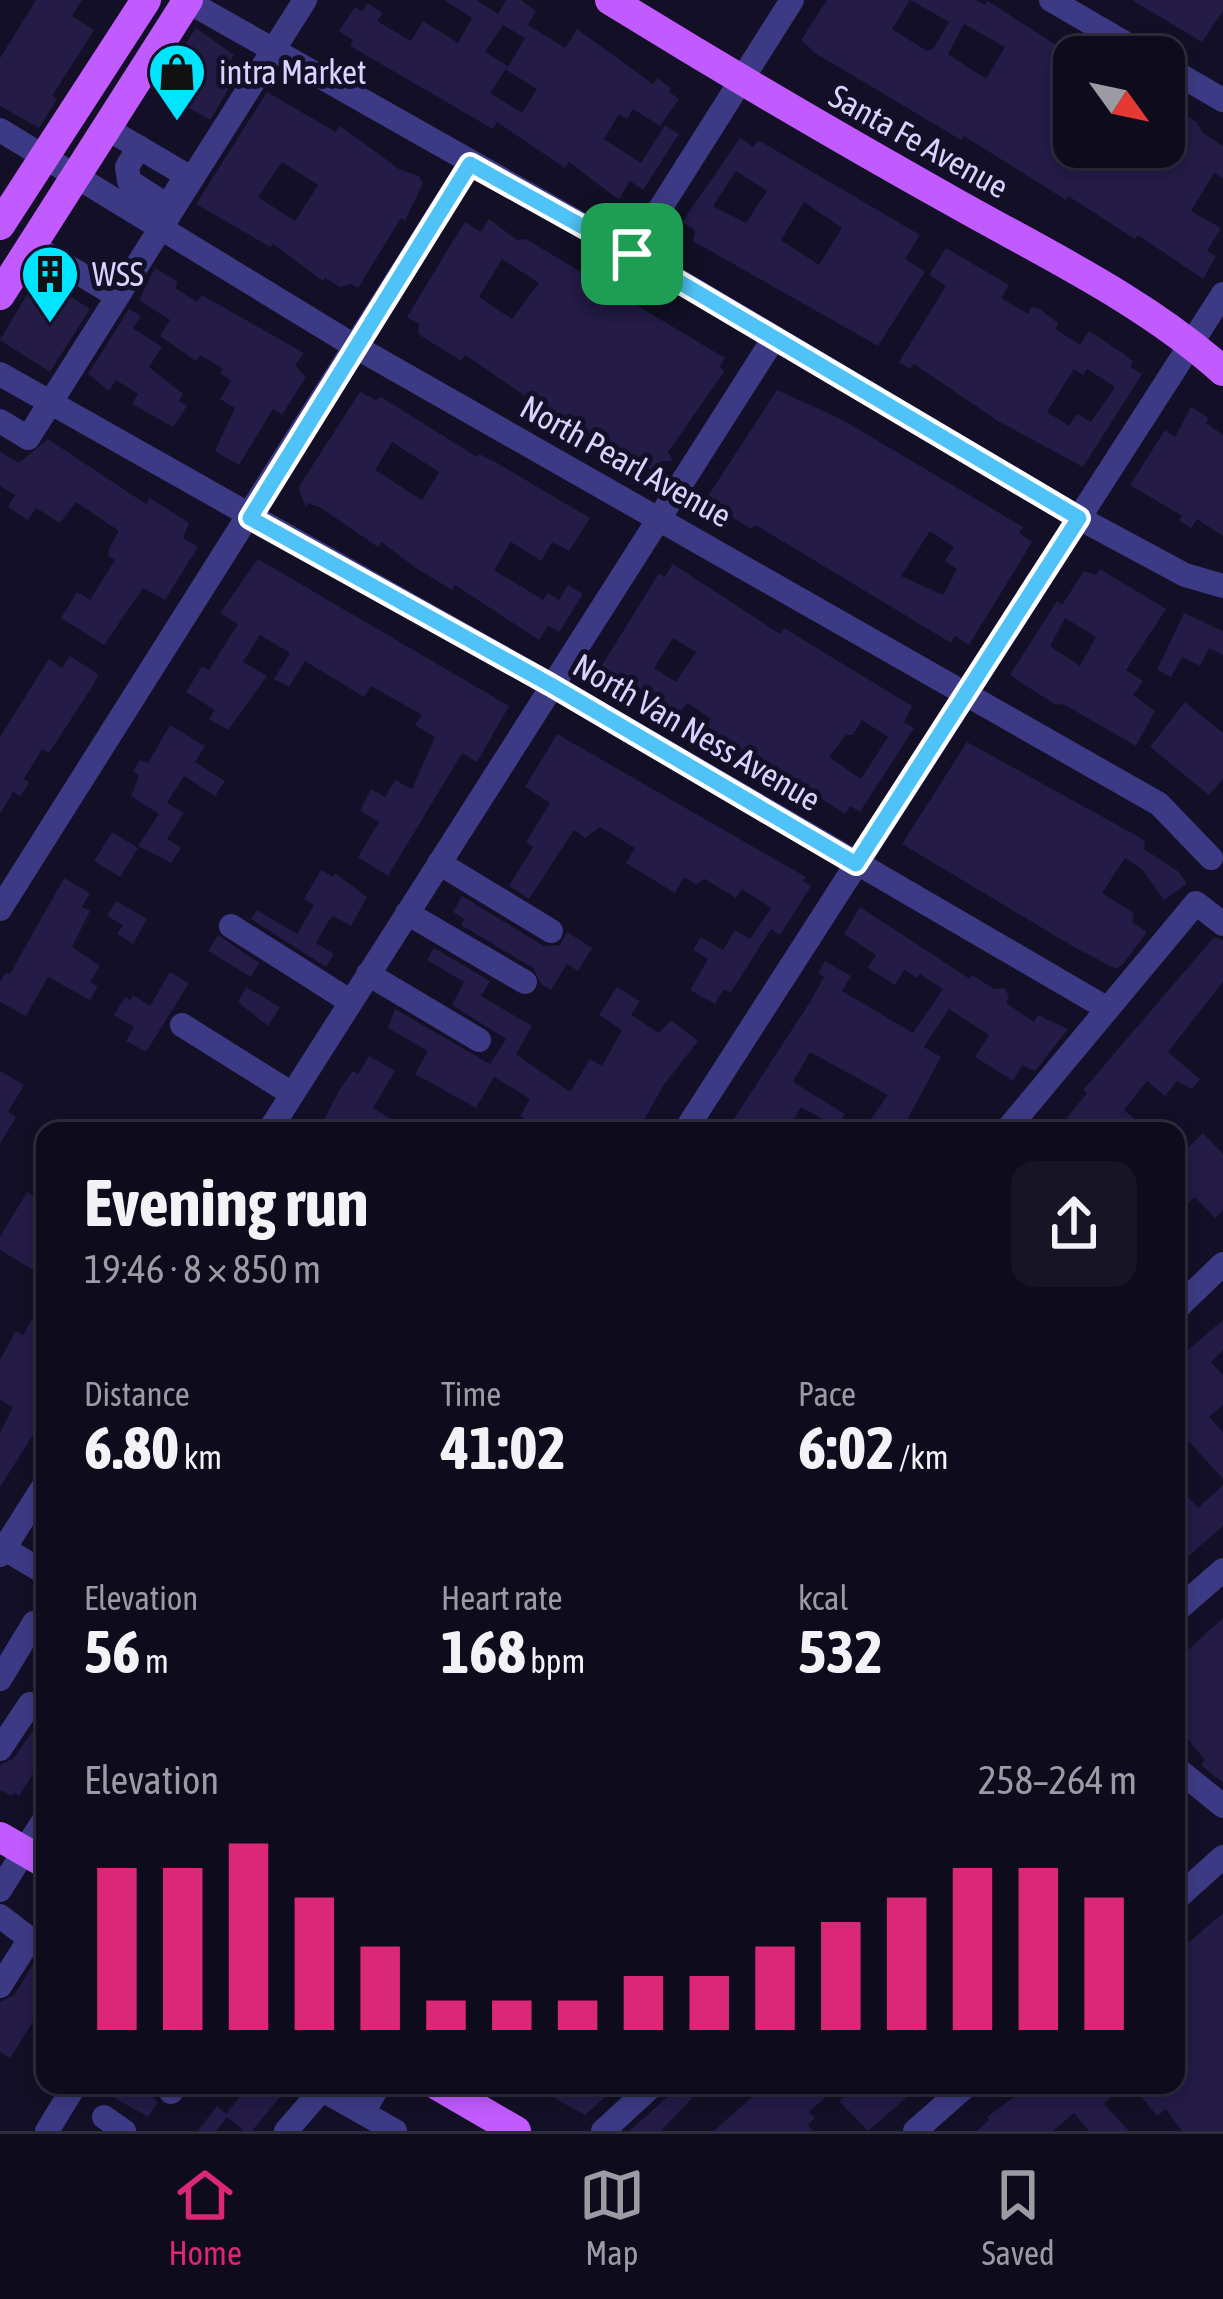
<!DOCTYPE html>
<meta charset="utf-8">
<style>
:root{--surface:#0e0b1c;--page:#171425;--text:#f1f3f6;--muted:#9b9ba3;--line:#2e2b3b;--accent:#db2777}
body{margin:0;font-family:"Asap Condensed",sans-serif;background:var(--page);color:var(--text);height:100vh;display:flex;flex-direction:column;font-size:45px;white-space:nowrap}
*{box-sizing:border-box;margin:0}
p{font-size:39px;color:var(--muted)}
.icon{flex:none;width:66px;height:66px;fill:none;stroke:currentColor;stroke-width:2;stroke-linecap:round;stroke-linejoin:round}
.map{position:relative;flex:1;overflow:hidden}
.drawer{position:absolute;left:36px;top:1122px;width:1149px;height:972px;display:flex;flex-direction:column;background:var(--surface);border-radius:24px;box-shadow:0 6px 18px #0003,0 0 0 3px var(--line)}
.drawer>*{flex:none}
.needle{width:78px;rotate:123deg}
.fabs{position:absolute;left:1053px;top:36px;display:grid;gap:24px}
.fabs a{display:grid;place-items:center;width:132px;height:132px;border-radius:24px;background:var(--surface);box-shadow:0 6px 18px #0003,0 0 0 3px var(--line);font-size:60px}
.pin{position:absolute;display:grid;place-items:center;width:102px;height:102px;color:#fff;margin:-51px;border-radius:24px;box-shadow:0 6px 18px #0006}
.round{display:grid;place-items:center;flex:none;width:126px;height:126px;border-radius:24px;background:var(--page)}
.overview{display:flex;align-items:center;justify-content:space-between;height:204px;padding:0 48px}
h1{font-size:66px;font-weight:700;line-height:90px}
.metrics{display:grid;grid-template-columns:repeat(3,1fr);gap:18px;height:204px;padding:12px 48px}
.metrics div{display:grid;align-content:center}
.metrics b{font-size:60px;font-weight:700}
.metrics small{font-size:33px;font-weight:400}
.metrics p{font-size:33px}
.chart{height:336px;padding:24px 48px}
.chart p{display:flex;justify-content:space-between}
.chart svg{width:100%;height:216px;margin-top:12px;stroke:var(--accent);stroke-width:6}
.tab-bar{display:flex;justify-content:space-around;align-items:center;height:168px;border-top:3px solid var(--line);background:var(--surface);font-size:33px;color:var(--muted)}
.tab-bar a{display:grid;justify-items:center;gap:6px}
.tab-bar .on{color:var(--accent)}
.map>svg:first-child{display:block}
.building{fill:#241b47;fill-rule:evenodd}
.lines{fill:none;stroke-linecap:round;stroke-linejoin:round}
.minor{stroke:#3d3a85;stroke-width:24}
.major{stroke:#c25bff;stroke-width:30}
.route-casing{stroke:#fff;stroke-width:24}
.route{stroke:#4fc3f7;stroke-width:15}
.labels{text-anchor:middle;stroke-width:10;stroke-linejoin:round;paint-order:stroke}
.poi-label{font-size:33px;fill:#d9d4ff;stroke:#130f26;text-anchor:start}
.street-label{font-size:33px;fill:#d9d4ff;stroke:#130f26}
</style>
<div class="map">
<svg width="1223" height="2131" viewBox="0 0 1223 2131">
<rect width="100%" height="100%" fill="#130f26"/>
<path class="building" d="M 36,0 L 82,0 L 72,16 L 94,30 L 52,96 L 57,99 L 39,128 L 0,106 L 0,58 Z
M 444,0 L 476,0 L 498,14 L 506,0 L 521,0 L 536,11 L 528,25 L 565,48 L 577,29 L 653,84 L 657,78 L 671,88 L 669,92 L 679,99 L 660,126 L 633,109 L 627,119 L 619,114 L 604,139 L 641,163 L 665,125 L 679,134 L 643,190 L 630,181 L 619,199 L 615,197 L 569,162 L 565,168 L 497,122 L 493,129 L 350,46 L 353,40 L 339,31 L 355,7 L 362,11 L 368,3 L 383,13 L 377,21 L 411,41 L 423,21 L 458,43 L 472,18 ZM 503,25 L 525,38 L 506,70 L 537,89 L 522,113 L 490,93 L 508,66 L 485,52 Z
M 827,0 L 910,0 L 892,29 L 927,51 L 933,49 L 949,22 L 910,0 L 976,0 L 985,5 L 987,1 L 999,8 L 1074,57 L 1074,147 L 1164,147 L 1164,103 L 1197,122 L 1203,133 L 1223,146 L 1223,178 L 1214,173 L 1191,211 L 1221,228 L 1207,251 L 1216,256 L 1203,279 L 1138,235 L 1135,239 L 1068,196 L 1066,200 L 964,136 L 961,140 L 815,53 L 801,40 ZM 964,24 L 1005,47 L 986,79 L 948,54 Z
M 1132,0 L 1223,0 L 1223,11 L 1202,42 Z
M 196,28 L 234,55 L 220,78 L 231,85 L 210,120 L 156,89 Z
M 267,92 L 336,132 L 340,126 L 399,169 L 419,176 L 423,183 L 405,221 L 401,218 L 358,288 L 351,284 L 340,287 L 325,278 L 323,281 L 273,244 L 270,247 L 196,204 ZM 282,162 L 318,185 L 295,221 L 258,197 Z
M 740,138 L 753,147 L 758,140 L 920,235 L 905,259 L 925,272 L 878,346 L 693,241 L 695,230 L 682,222 ZM 736,171 L 767,191 L 746,223 L 713,206 ZM 804,202 L 842,228 L 819,265 L 781,240 Z
M 489,219 L 517,240 L 526,239 L 725,358 L 720,366 L 724,372 L 668,452 L 673,461 L 662,461 L 651,470 L 546,410 L 465,355 L 461,361 L 418,334 L 419,324 L 407,317 L 450,246 L 465,222 L 481,232 ZM 502,259 L 539,283 L 512,319 L 479,297 Z
M 946,248 L 1009,285 L 1001,298 L 1028,314 L 1031,307 L 1039,308 L 1059,324 L 1055,329 L 1080,345 L 1089,331 L 1124,354 L 1133,362 L 1130,367 L 1142,374 L 1083,467 L 998,421 L 914,364 L 910,369 L 899,362 L 946,286 L 929,275 ZM 1074,369 L 1083,375 L 1087,369 L 1115,387 L 1091,422 L 1077,414 L 1069,426 L 1047,412 Z
M 155,268 L 178,282 L 175,288 L 197,302 L 202,295 L 304,353 L 295,365 L 306,377 L 282,415 L 273,409 L 239,465 L 215,451 L 235,408 L 220,399 L 231,381 L 220,373 L 223,369 L 200,355 L 196,361 L 160,336 L 170,320 L 139,300 Z
M 38,276 L 90,309 L 50,372 L 0,340 Z
M 129,309 L 141,316 L 133,328 L 162,347 L 149,367 L 183,394 L 179,401 L 187,406 L 173,427 L 132,404 L 138,394 L 116,380 L 109,391 L 88,374 Z
M 777,390 L 841,419 L 1023,527 L 1019,533 L 1032,542 L 969,645 L 955,636 L 951,643 L 756,525 L 751,529 L 716,507 L 718,502 L 708,496 ZM 930,531 L 954,547 L 945,561 L 957,569 L 943,595 L 901,576 Z
M 360,392 L 376,400 L 381,397 L 477,457 L 479,454 L 497,463 L 590,518 L 569,551 L 552,542 L 541,561 L 511,542 L 494,570 L 543,600 L 547,593 L 559,600 L 568,585 L 583,594 L 559,632 L 548,626 L 539,640 L 455,585 L 452,590 L 419,570 L 381,542 L 378,547 L 321,508 L 308,503 L 306,507 L 298,488 ZM 392,442 L 439,472 L 422,500 L 375,470 Z
M 1191,407 L 1209,418 L 1206,423 L 1223,435 L 1223,536 L 1197,519 L 1191,528 L 1179,520 L 1182,516 L 1130,485 L 1165,430 L 1175,437 Z
M 48,439 L 146,504 L 150,498 L 189,523 L 183,538 L 198,547 L 165,600 L 143,588 L 104,645 L 61,618 L 77,592 L 90,600 L 115,560 L 108,556 L 109,548 L 119,531 L 76,502 L 60,523 L 36,508 L 28,520 L 8,507 L 15,495 L 0,486 L 0,452 L 19,463 Z
M 258,559 L 509,706 L 477,762 L 462,753 L 388,876 L 358,857 L 379,822 L 360,811 L 371,789 L 385,797 L 395,780 L 412,789 L 435,737 L 415,725 L 422,715 L 371,686 L 364,697 L 305,661 L 289,687 L 274,679 L 290,653 L 260,635 L 243,662 L 267,676 L 228,730 L 209,719 L 215,710 L 186,692 L 202,666 L 209,670 L 238,624 L 220,613 Z
M 673,564 L 780,634 L 784,628 L 912,706 L 904,722 L 914,728 L 860,812 L 850,806 L 845,814 L 760,759 L 756,765 L 704,729 L 711,719 L 687,703 L 676,719 L 645,700 L 648,694 L 601,667 L 659,573 L 664,577 ZM 673,638 L 696,652 L 676,682 L 654,668 ZM 862,720 L 888,737 L 861,779 L 829,757 L 846,735 L 853,735 Z
M 1100,569 L 1166,609 L 1126,670 L 1143,681 L 1133,695 L 1155,711 L 1136,746 L 1065,705 L 1054,704 L 1010,675 L 1057,601 L 1062,605 L 1084,571 L 1096,575 ZM 1065,618 L 1096,637 L 1080,666 L 1050,646 Z
M 1184,613 L 1223,631 L 1223,655 L 1209,648 L 1200,666 L 1182,657 L 1171,677 L 1157,670 Z
M 70,656 L 98,674 L 94,684 L 49,753 L 42,749 L 24,779 L 29,782 L 21,796 L 13,792 L 0,814 L 0,737 L 49,659 L 62,668 Z
M 1185,702 L 1223,733 L 1223,779 L 1209,795 L 1150,747 Z
M 170,725 L 205,746 L 195,762 L 225,781 L 215,796 L 184,776 L 167,803 L 184,813 L 167,839 L 181,848 L 171,863 L 138,846 L 159,814 L 131,796 L 139,776 L 133,771 L 140,760 L 148,763 Z
M 557,734 L 806,877 L 803,881 L 811,886 L 780,935 L 771,929 L 731,992 L 723,990 L 715,1004 L 690,990 L 708,959 L 693,950 L 701,937 L 723,950 L 735,930 L 750,939 L 771,908 L 742,889 L 736,898 L 705,879 L 696,884 L 684,877 L 675,893 L 626,863 L 635,848 L 600,827 L 585,838 L 574,830 L 529,899 L 509,886 L 533,847 L 526,842 L 550,803 L 525,787 Z
M 967,742 L 1130,832 L 1145,841 L 1144,849 L 1179,872 L 1187,884 L 1164,900 L 1142,869 L 1125,858 L 1102,893 L 1134,913 L 1132,922 L 1147,932 L 1123,964 L 1116,969 L 1074,947 L 902,844 Z
M 112,832 L 138,848 L 120,877 L 94,861 Z
M 321,870 L 333,877 L 335,873 L 367,897 L 351,926 L 333,916 L 328,922 L 316,943 L 334,954 L 326,967 L 251,919 L 257,910 L 297,934 L 314,905 L 304,899 Z
M 64,878 L 90,893 L 82,907 L 90,911 L 72,947 L 100,966 L 90,982 L 98,986 L 90,1000 L 48,977 L 26,1016 L 0,1002 L 0,982 L 6,972 L 10,974 Z
M 462,896 L 544,946 L 560,945 L 567,932 L 592,948 L 578,971 L 567,964 L 551,990 L 541,984 L 533,968 L 461,925 L 464,919 L 453,912 Z
M 116,901 L 147,919 L 133,944 L 117,934 L 123,925 L 107,916 Z
M 860,907 L 970,979 L 972,975 L 994,989 L 1005,988 L 1009,997 L 1006,1003 L 1034,1022 L 1038,1015 L 1068,1029 L 1035,1071 L 1022,1065 L 1013,1081 L 975,1057 L 989,1035 L 949,1009 L 924,1047 L 941,1057 L 901,1131 L 880,1131 L 868,1123 L 888,1095 L 810,1052 L 793,1082 L 845,1114 L 837,1127 L 801,1107 L 787,1131 L 726,1131 L 810,1002 L 824,977 L 818,973 L 825,961 L 851,976 L 842,991 L 913,1033 L 943,989 L 920,974 L 917,978 L 904,970 L 895,985 L 868,968 L 876,955 L 844,934 Z
M 218,935 L 259,963 L 251,977 L 208,951 Z
M 1214,937 L 1223,940 L 1223,982 L 1168,1052 L 1200,1079 L 1192,1089 L 1177,1081 L 1165,1096 L 1147,1081 L 1124,1110 L 1149,1131 L 1056,1131 L 1087,1093 L 1083,1090 Z
M 434,948 L 490,981 L 481,996 L 532,1026 L 516,1054 L 570,1092 L 590,1059 L 602,1066 L 622,1030 L 599,1015 L 617,987 L 640,1001 L 631,1015 L 659,1033 L 671,1020 L 698,1041 L 663,1086 L 638,1131 L 545,1131 L 520,1116 L 530,1099 L 494,1077 L 476,1108 L 415,1074 L 428,1051 L 388,1028 L 395,1009 L 490,1064 L 506,1039 L 452,1005 L 464,982 L 427,960 Z
M 170,972 L 189,983 L 146,1052 L 126,1041 L 134,1027 L 114,1015 L 125,997 L 130,1000 L 133,995 L 150,1006 Z
M 246,987 L 280,1007 L 268,1026 L 238,1002 Z
M 369,1056 L 395,1071 L 373,1108 L 412,1131 L 318,1131 L 340,1089 L 353,1071 L 358,1074 Z
M 0,1071 L 24,1085 L 8,1112 L 16,1117 L 0,1144 Z
M 1203,1133 L 1223,1154 L 1223,1210 L 1215,1218 L 1195,1197 L 1176,1213 L 1176,1159 Z
M 27,1192 L 45,1202 L 45,1254 L 35,1271 L 0,1250 L 0,1237 Z
M 45,1297 L 45,1416 L 0,1487 L 0,1433 L 13,1407 L 0,1400 L 0,1360 L 16,1331 L 23,1335 Z
M 1223,1320 L 1223,1350 L 1211,1362 L 1223,1375 L 1223,1405 L 1209,1417 L 1223,1432 L 1223,1479 L 1185,1437 L 1176,1445 L 1176,1360 Z
M 1176,1484 L 1198,1508 L 1223,1485 L 1223,1526 L 1176,1567 L 1176,1518 L 1182,1512 L 1176,1506 Z
M 1223,1618 L 1223,1783 L 1201,1765 L 1205,1760 L 1185,1736 L 1176,1743 L 1176,1661 Z
M 45,1713 L 45,1755 L 19,1796 L 14,1793 L 12,1796 L 0,1790 L 0,1765 L 14,1758 Z
M 1223,1913 L 1223,2131 L 1182,2131 L 1166,2109 L 1157,2116 L 1132,2085 L 1176,2085 L 1176,2072 L 1188,2064 L 1176,2050 L 1176,1953 Z
M 45,1945 L 45,2003 L 10,2058 L 0,2052 L 0,2002 L 14,1995 Z
M 92,2085 L 141,2085 L 158,2102 L 148,2117 Z
M 249,2085 L 290,2085 L 252,2131 L 244,2131 L 227,2117 L 216,2131 L 198,2131 L 217,2106 L 226,2114 Z
M 531,2085 L 619,2085 L 585,2115 Z
M 681,2085 L 694,2096 L 661,2131 L 629,2131 Z
M 744,2085 L 821,2085 L 829,2094 L 809,2112 L 815,2118 L 808,2125 L 813,2131 L 714,2131 L 754,2095 Z
M 857,2085 L 921,2085 L 868,2131 L 839,2101 Z
M 1015,2085 L 1102,2085 L 1111,2097 L 1104,2104 L 1129,2131 L 1089,2131 L 1074,2113 L 1053,2131 L 977,2131 L 989,2120 L 987,2117 L 1021,2092 Z"/>
<g class="lines">
<path class="minor" d="M 1051,0 L 1149,57
M 187,1 L 632,253 L 1079,518 L 1185,575 L 1223,586
M 1164,66 L 1223,100
M 106,128 L 186,175 L 168,206 L 129,181 L 127,167 L 139,147
M 0,130 L 356,347 L 1159,804 L 1211,858
M 32,245 L 117,296
M 632,253 L 792,0
M 0,374 L 551,685 L 1108,1009
M 0,421 L 28,438 L 305,0
M 439,863 L 551,931
M 0,909 L 470,164
M 407,913 L 525,982
M 231,926 L 351,1002
M 368,974 L 479,1040
M 182,1025 L 292,1094
M 269,1131 L 774,338
M 685,1131 L 1223,294
M 1006,1131 L 1196,903 L 1223,924
M 1176,1309 L 1223,1264
M 0,1546 L 45,1573
M 0,1555 L 45,1484
M 1176,1611 L 1223,1570
M 0,1679 L 34,1623
M 0,1749 L 30,1704
M 1176,1768 L 1223,1806
M 0,1890 L 45,1818
M 1176,1899 L 1223,1857
M 0,1916 L 30,1939 L 0,1986
M 171,2092 L 175,2085
M 363,2113 L 379,2085
M 104,2117 L 124,2131
M 47,2131 L 74,2087
M 286,2131 L 319,2093 L 328,2093 L 395,2131
M 603,2131 L 653,2085
M 915,2131 L 967,2085"/>
<path class="major" d="M 610,0 C 725,71 841,139 959,205 C 1048,255 1146,302 1223,371
M 0,225 L 146,0
M 0,295 L 188,0
M 0,1837 L 45,1863
M 437,2085 L 516,2131"/>
</g>
<g class="lines">
<defs>
<path id="route" d="M 470,164 L 632,254 L 1079,518 L 856,864 L 551,685 L 250,518 Z"/>
</defs>
<use href="#route" class="route-casing"/>
<use href="#route" class="route"/>
</g>
<defs>
<symbol id="shop-pin" viewBox="-11 -11 22 30"><path d="M0 17L-7.5 6A9.5 9.5 0 1 1 7.5 6Z" fill="#00e5ff" stroke="#130f26"/><path d="M-5-2.5h2.3a2.7 3.5 0 0 1 5.4 0H5L5.5 6h-11ZM-1.5-2.5h3a1.5 2.3 0 0 0-3 0Z" fill="#111"/></symbol>
<symbol id="building-pin" viewBox="-11 -11 22 30"><path d="M0 17L-7.5 6A9.5 9.5 0 1 1 7.5 6Z" fill="#00e5ff" stroke="#130f26"/><path d="M-4-6H4V6H1V3H-1V6H-4ZM-2.5-4.3h1.7v1.8h-1.7ZM.8-4.3h1.7v1.8H.8ZM-2.5-1h1.7V.8h-1.7ZM.8-1h1.7V.8H.8Z" fill="#111"/></symbol>
</defs>
<g fill-rule="evenodd">
<use href="#shop-pin" x="144" y="39" width="66" height="90"/>
<use href="#building-pin" x="17" y="241" width="66" height="90"/>
</g>
<g class="labels">
<g class="poi-label">
<text x="219" y="84">intra Market</text>
<text x="92" y="286">WSS</text>
</g>
<g class="street-label">
<text transform="translate(919 141) rotate(29)" y="12">Santa Fe Avenue</text>
<text transform="translate(626 461) rotate(29)" y="12">North Pearl Avenue</text>
<text transform="translate(697 732) rotate(30)" y="12">North Van Ness Avenue</text>
</g>
</g>
</svg>
<div class="fabs">
<a><svg class="needle" viewBox="-14 -14 28 28"><path d="M0-13l5 13h-10z" fill="#e53935"/><path d="M0 13l5-13h-10z" fill="#9b9ba3"/></svg></a>
</div>
<div class="pin" style="left:632px;top:254px;background:#1e9e55"><svg class="icon" aria-label="arrive" viewBox="0 0 24 24"><path d="M6 21V4h12l-3 4 3 4H6"/></svg></div>
<section class="drawer">
<div class="overview"><div><h1>Evening run</h1><p>19:46 · 8 × 850 m</p></div><a class="round"><svg class="icon" aria-label="share" viewBox="0 0 24 24"><path d="M12 15V3M7 8l5-5 5 5M5 13v7h14v-7"/></svg></a></div>
<div class="metrics">
<div><p>Distance</p><b>6.80<small> km</small></b></div>
<div><p>Time</p><b>41:02</b></div>
<div><p>Pace</p><b>6:02<small> /km</small></b></div>
</div>
<div class="metrics">
<div><p>Elevation</p><b>56<small> m</small></b></div>
<div><p>Heart rate</p><b>168<small> bpm</small></b></div>
<div><p>kcal</p><b>532</b></div>
</div>
<div class="chart"><p><span>Elevation</span>258–264 m</p>
<svg viewBox="0 0 160 44" preserveAspectRatio="none"><path d="M5 44V11M15 44V11M25 44V6M35 44V17M45 44V27M55 44V38M65 44V38M75 44V38M85 44V33M95 44V33M105 44V27M115 44V22M125 44V17M135 44V11M145 44V11M155 44V17"/></svg>
</div>
</section>
</div>
<nav class="tab-bar">
<a class="on"><svg class="icon" aria-label="home" viewBox="0 0 24 24"><path d="M3 11l9-7 9 7M6 9v11h12V9"/></svg>Home</a>
<a><svg class="icon" aria-label="map" viewBox="0 0 24 24"><path d="M3 6l6-2 6 2 6-2v14l-6 2-6-2-6 2zM9 4v14M15 6v14"/></svg>Map</a>
<a><svg class="icon" aria-label="saved" viewBox="0 0 24 24"><path d="M7 4h10v16l-5-4-5 4z"/></svg>Saved</a>
</nav>
